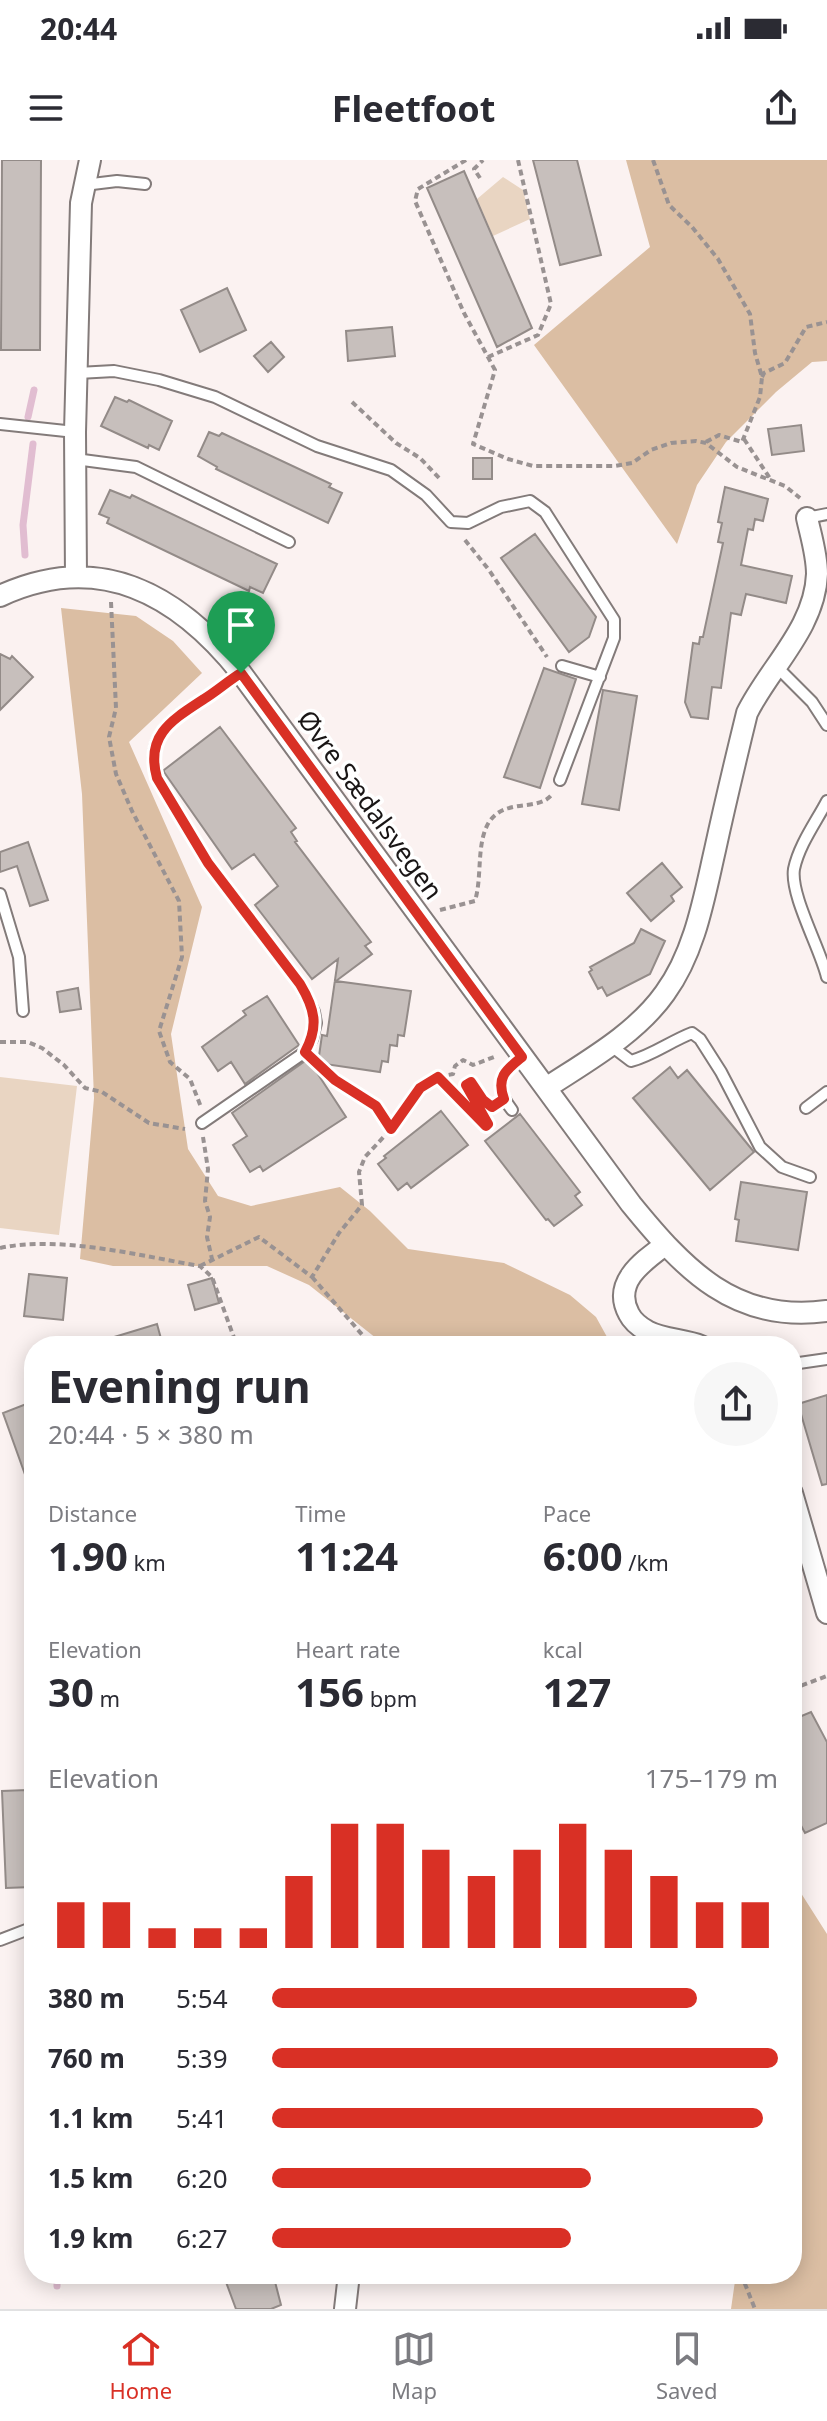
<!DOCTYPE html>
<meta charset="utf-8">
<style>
:root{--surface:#fff;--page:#f7f7f7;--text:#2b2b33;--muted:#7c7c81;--line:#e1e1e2;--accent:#d93025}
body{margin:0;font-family:"Noto Sans",sans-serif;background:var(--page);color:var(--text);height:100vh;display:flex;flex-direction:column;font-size:30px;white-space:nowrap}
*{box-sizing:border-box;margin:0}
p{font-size:26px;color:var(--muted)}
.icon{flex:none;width:44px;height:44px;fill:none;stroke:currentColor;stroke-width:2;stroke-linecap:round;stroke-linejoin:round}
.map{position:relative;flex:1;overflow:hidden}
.panel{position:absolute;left:24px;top:1176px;width:778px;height:948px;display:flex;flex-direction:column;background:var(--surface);border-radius:32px;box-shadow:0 4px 20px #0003}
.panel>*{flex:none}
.pin{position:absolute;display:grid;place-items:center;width:68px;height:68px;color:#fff;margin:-82px -34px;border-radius:50% 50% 50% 0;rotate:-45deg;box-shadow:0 0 8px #0007}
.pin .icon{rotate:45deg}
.round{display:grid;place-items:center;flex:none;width:84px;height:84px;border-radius:42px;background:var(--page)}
.head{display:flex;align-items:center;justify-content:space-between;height:136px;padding:0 24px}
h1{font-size:44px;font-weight:700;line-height:60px}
.metrics{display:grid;grid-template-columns:repeat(3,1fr);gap:12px;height:136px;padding:8px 24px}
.metrics div{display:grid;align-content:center}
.metrics b{font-size:40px;font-weight:700}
.metrics small{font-size:22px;font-weight:400}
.metrics p{font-size:22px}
.chart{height:224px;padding:16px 24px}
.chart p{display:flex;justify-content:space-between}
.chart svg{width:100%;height:144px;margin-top:8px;stroke:var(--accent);stroke-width:6}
ul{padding:0 24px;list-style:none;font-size:26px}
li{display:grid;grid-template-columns:128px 96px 1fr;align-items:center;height:60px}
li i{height:20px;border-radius:10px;background:var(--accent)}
.status{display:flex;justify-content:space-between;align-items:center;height:56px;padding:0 40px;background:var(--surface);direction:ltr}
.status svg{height:22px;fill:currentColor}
header{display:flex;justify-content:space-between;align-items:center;height:104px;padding:0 24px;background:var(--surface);font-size:36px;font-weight:700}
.tabs{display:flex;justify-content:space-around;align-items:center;height:112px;border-top:2px solid var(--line);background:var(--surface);font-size:22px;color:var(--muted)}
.tabs a{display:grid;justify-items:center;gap:4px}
.tabs .current{color:var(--accent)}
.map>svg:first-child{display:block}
.green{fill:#e9d5c2}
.forest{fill:#dbbea3}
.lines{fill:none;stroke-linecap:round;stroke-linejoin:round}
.stream{stroke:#e1bdd1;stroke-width:7}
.building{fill:#c7bfbc;stroke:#938b88;stroke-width:2}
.lane-casing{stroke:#837b7a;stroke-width:14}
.street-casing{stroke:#837b7a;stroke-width:24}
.path{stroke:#999292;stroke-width:4;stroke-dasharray:6 4;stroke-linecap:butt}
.lane{stroke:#fff;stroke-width:10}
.street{stroke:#fff;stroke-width:20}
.route-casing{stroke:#fff;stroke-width:16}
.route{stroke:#d93025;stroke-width:10}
.labels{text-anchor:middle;stroke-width:7;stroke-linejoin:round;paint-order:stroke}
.street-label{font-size:26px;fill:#191515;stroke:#fff}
</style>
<div class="status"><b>20:44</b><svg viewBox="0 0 49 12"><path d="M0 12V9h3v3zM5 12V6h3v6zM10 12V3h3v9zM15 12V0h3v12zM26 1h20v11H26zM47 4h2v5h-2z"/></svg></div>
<header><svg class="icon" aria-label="menu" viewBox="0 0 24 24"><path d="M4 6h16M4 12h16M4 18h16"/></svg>Fleetfoot<svg class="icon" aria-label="share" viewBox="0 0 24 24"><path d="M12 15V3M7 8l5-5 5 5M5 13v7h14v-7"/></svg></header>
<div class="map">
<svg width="827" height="2149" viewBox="0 0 827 2149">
<rect width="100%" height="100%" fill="#fbf2f1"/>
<path class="green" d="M 503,17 L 523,30 L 530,59 L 493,76 L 477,39 Z
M 0,917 L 77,926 L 59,1075 L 0,1068 Z"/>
<path class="forest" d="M 626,0 L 827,0 L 827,201 L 812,202 L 776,232 L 726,282 L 697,325 L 677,384 L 534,185 L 650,87 Z
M 61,448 L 136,456 L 173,481 L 202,513 L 129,582 L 202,747 L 171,874 L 188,989 L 218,1036 L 251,1046 L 340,1027 L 370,1051 L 408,1089 L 504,1103 L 570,1135 L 596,1157 L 612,1186 L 386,1186 L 309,1125 L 267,1106 L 113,1106 L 80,1099 L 94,938 L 82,634 Z
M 792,1719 L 827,1774 L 827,2149 L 731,2149 L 736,2114 L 792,2114 Z"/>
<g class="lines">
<path class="stream" d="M 28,257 L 34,230
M 25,395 L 23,365 L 33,284
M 57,2126 L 57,2114"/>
</g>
<path class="building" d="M 2,0 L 41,0 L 40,190 L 1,190 Z
M 533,0 L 577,0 L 601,95 L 560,105 Z
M 464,11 L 532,168 L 497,187 L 427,28 Z
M 227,128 L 246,170 L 200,192 L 181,150 Z
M 392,167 L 395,196 L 348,201 L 346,171 Z
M 271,182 L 284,197 L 268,212 L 254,196 Z
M 115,237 L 127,242 L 129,240 L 172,261 L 159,290 L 149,285 L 148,288 L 101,266 Z
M 801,265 L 804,291 L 772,295 L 768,269 Z
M 209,272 L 219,276 L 222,273 L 331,324 L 329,327 L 342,333 L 328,363 L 216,309 L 217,307 L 198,296 Z
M 473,298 L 492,298 L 492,319 L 473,319 Z
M 725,327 L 768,339 L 763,361 L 755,359 L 753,370 L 748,369 L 741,405 L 792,416 L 786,443 L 746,434 L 741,455 L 731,453 L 721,528 L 712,527 L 708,559 L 691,557 L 685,542 L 693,483 L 699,484 L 700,477 L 703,477 L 723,383 L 718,382 L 722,363 L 718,362 Z
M 110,330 L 130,338 L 132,335 L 277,404 L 263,433 L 250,427 L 249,431 L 107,363 L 109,358 L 99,354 Z
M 535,374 L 596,457 L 589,477 L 569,492 L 501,398 Z
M 0,494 L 10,499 L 12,496 L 33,517 L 0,550 Z
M 544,508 L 576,519 L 540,628 L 504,617 Z
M 603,530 L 637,536 L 619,650 L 582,644 Z
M 220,567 L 296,668 L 291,672 L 297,681 L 295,682 L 371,782 L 365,786 L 372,794 L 336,821 L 411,831 L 404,876 L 398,875 L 397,886 L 390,885 L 388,902 L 382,901 L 380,912 L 318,903 L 322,875 L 327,876 L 338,799 L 312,819 L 255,745 L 278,726 L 254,694 L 232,709 L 164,612 L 164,610 Z
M 28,682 L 48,740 L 30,746 L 17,706 L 0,712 L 0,692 Z
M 662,703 L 682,727 L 671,736 L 674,741 L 651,761 L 627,733 Z
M 641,769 L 665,781 L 650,814 L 607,836 L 602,827 L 598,829 L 589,812 L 592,810 L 590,807 L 634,783 Z
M 78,828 L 81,849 L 60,852 L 57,832 Z
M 267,836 L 299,885 L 245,924 L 231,902 L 218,911 L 202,887 L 246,855 L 243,851 Z
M 308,899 L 346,957 L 263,1011 L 260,1006 L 250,1012 L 233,985 L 247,976 L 232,953 Z
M 670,907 L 678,918 L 687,910 L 754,992 L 710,1030 L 633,938 Z
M 441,951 L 468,985 L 411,1028 L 407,1023 L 398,1030 L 378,1004 L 386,998 L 384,996 Z
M 520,954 L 580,1032 L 575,1036 L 582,1045 L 554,1066 L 548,1059 L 546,1060 L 485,981 Z
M 741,1022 L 807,1032 L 798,1090 L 736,1081 L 739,1060 L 735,1059 Z
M 29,1114 L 67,1118 L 63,1160 L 24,1156 Z
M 212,1118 L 219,1143 L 195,1150 L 188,1125 Z
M 157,1164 L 163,1186 L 102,1186 L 101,1181 Z
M 827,1235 L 827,1324 L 822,1325 L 798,1244 Z
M 34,1241 L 34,1334 L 32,1334 L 3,1253 Z
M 811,1552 L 827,1582 L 827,1663 L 805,1673 L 792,1649 L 792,1560 Z
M 27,1630 L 32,1727 L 6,1728 L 2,1631 Z
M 223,2114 L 273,2114 L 281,2145 L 271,2149 L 236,2149 Z"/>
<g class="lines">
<defs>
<path id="lane" d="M 84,25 L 117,21 L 145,24
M 78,213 L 114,211 L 159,220 L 215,237 L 317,286 L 391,310 L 426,335 L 451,362 L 468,363 L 501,347 L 530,341 L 545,352 L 614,460 L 614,478 L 560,620
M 0,264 L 75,272
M 75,299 L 136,307 L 289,382
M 807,358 L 827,354
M 562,506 L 600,517
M 776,506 L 812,542 L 827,565
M 827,641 C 816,662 799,685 794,709 C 790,735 820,788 827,817
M 0,734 L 19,797 L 23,851
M 610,885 L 631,901 C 653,895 671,881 692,873 L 700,879 L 721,912 L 760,987 L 782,1007 L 810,1017
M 806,948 L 827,932
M 512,950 C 492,925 501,914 522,897
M 202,963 L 305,892 L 312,879 L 316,863 L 314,852 L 300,824 L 208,703 L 157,618 C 144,575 172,559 204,539 C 217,531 228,521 241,513
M 792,1204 L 827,1199
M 0,1780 L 34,1767"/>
<path id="street" d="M 76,417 L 75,272 L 81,43 L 90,0
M 0,436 C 99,390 178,434 241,513 L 631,1044 C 684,1109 735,1164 827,1151
M 546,928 C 587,901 636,874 665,833 C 695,792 704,738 715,690 C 725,644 736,598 747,553 C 769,508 815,468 817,414 C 817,395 811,376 807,358
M 665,1085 C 642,1102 612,1123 629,1154 C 633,1162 640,1167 647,1171 C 664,1180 684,1179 701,1186
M 792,1333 L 827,1453
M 345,2149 L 349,2114"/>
</defs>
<use href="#lane" class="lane-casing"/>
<use href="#street" class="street-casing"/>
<path class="path" d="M 466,0 L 418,29 L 415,41 L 464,153 L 495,210 L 473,284 L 508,299 L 533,306 L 615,306 L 632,303 L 651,290 L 671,283 L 696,281 L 706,283 L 737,307 L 785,326 L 800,338
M 653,0 L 669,45 L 692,67 L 718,99 L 750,154 L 755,193 L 762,217 L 760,237 L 742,282 L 719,275 L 704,283
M 480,18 L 474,9 L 483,0
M 488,197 L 538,175 L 551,144 L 518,0
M 762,217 L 764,213 L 785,203 L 806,167 L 827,162
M 352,242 L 396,283 L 420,298 L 440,319
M 744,279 L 771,320
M 465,380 L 489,410 L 547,497
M 111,442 L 116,548 L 109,577 L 116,614 L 132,651 L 179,741 L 182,797 L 159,871 L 170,902 L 190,919 L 201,947
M 440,750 L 475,741 C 481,720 478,698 483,677 C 494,631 538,656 553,633
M 0,882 L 28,882 L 42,888 L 64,905 L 85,928 L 102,932 L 149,963 L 185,969
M 316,903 L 335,920 L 376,946 L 391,969
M 438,917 L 486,966 L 488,964 L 466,925 L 468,923 L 471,922 L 487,943
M 203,977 L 208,1009 L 205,1041 L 210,1057 L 207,1077 L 212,1099
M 0,1088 C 59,1075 141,1096 200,1106 L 212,1117 L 237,1186
M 200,1106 L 259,1077 L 312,1117 L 339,1073 L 362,1045 L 359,1012 L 365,997 L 403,956 L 420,928 L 438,917 L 453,914 L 455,906 L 463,900 L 473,905 L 494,897
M 312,1117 L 372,1186
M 792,1529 L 827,1516
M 741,2114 L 755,2149"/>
<use href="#lane" class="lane"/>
<use href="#street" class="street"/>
</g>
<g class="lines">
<defs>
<path id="route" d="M 241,513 L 522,897 C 506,910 496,917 504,939 L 492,947 L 483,940 L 471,922 L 466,925 L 488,964 L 486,966 L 438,917 L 420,928 L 391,969 L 376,946 L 335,920 L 305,892 C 319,866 315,849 300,824 L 208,703 L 157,618 C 145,575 172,560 204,539 C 217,531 228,521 241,513 Z"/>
</defs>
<use href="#route" class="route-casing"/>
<use href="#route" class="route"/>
</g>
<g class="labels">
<g class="street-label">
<text transform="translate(370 645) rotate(54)" y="9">Øvre Sædalsvegen</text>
</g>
</g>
</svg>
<div class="pin" style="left:241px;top:513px;background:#1e9e55"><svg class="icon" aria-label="arrive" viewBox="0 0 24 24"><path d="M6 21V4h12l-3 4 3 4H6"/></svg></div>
<section class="panel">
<div class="head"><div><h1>Evening run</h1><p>20:44 · 5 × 380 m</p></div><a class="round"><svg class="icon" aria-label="share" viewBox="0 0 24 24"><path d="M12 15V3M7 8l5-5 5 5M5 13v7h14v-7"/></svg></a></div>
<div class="metrics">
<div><p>Distance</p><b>1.90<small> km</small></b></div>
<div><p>Time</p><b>11:24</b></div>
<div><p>Pace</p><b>6:00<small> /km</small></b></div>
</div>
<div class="metrics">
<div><p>Elevation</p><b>30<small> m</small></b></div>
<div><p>Heart rate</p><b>156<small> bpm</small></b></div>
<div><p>kcal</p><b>127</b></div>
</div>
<div class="chart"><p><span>Elevation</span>175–179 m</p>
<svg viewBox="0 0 160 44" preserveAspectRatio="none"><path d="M5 44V30M15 44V30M25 44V38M35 44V38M45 44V38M55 44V22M65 44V6M75 44V6M85 44V14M95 44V22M105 44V14M115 44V6M125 44V14M135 44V22M145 44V30M155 44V30"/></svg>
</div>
<ul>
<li><b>380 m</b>5:54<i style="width:84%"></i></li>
<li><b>760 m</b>5:39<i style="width:100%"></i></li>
<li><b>1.1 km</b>5:41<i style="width:97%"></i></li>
<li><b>1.5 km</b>6:20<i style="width:63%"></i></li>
<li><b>1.9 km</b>6:27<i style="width:59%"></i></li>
</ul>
</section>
</div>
<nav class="tabs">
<a class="current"><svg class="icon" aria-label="home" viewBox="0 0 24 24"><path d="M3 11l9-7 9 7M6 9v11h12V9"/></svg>Home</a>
<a><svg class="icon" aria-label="map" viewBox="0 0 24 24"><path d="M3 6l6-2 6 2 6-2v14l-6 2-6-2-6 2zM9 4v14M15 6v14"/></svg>Map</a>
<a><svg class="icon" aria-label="saved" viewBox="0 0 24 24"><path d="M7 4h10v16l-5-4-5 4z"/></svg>Saved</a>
</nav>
